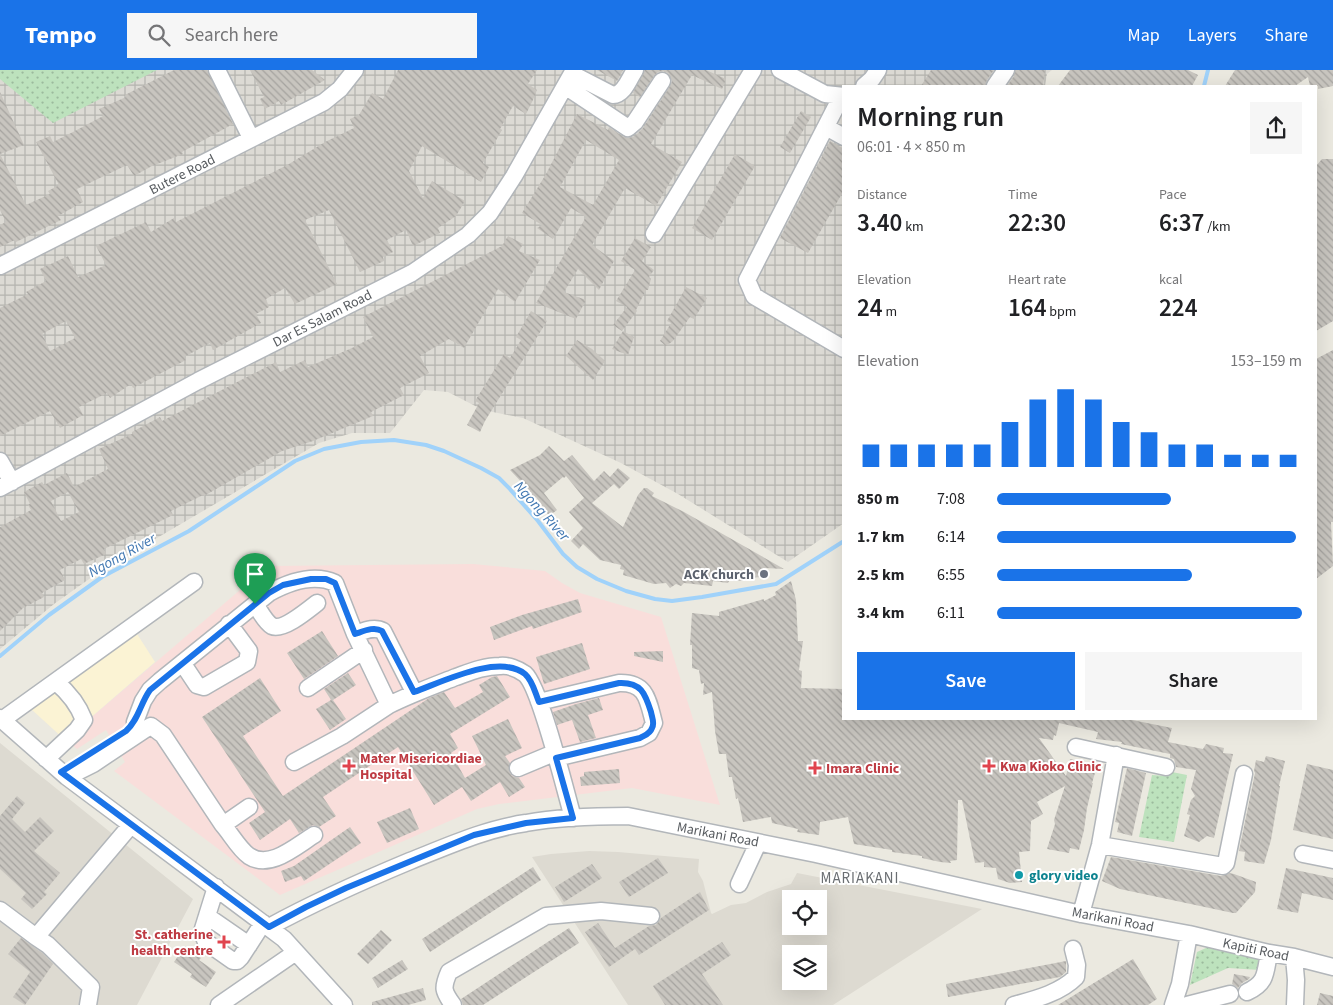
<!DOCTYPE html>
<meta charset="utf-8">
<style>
:root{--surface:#fff;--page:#f6f6f6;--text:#202124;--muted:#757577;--accent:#1a73e8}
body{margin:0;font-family:"Source Sans 3",sans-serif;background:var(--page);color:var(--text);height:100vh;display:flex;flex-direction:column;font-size:19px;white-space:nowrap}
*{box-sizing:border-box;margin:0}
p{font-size:16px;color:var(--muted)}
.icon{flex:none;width:28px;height:28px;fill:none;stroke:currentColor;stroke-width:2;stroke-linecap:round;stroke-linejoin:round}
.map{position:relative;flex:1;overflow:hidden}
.drawer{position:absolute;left:842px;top:15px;width:475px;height:635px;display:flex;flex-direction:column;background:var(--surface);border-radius:0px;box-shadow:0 5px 20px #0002}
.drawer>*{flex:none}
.tools{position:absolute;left:782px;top:820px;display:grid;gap:10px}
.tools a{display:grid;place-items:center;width:45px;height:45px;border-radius:0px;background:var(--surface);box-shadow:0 5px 20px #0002;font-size:25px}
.pin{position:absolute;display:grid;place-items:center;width:42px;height:42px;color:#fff;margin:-51px -21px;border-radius:50% 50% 50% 0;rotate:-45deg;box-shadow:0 0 5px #0007}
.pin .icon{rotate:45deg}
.round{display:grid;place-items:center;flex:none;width:52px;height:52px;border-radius:0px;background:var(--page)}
.head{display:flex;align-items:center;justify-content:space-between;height:85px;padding:0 15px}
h1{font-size:28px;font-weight:600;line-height:38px}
.metrics{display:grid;grid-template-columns:repeat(3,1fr);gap:8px;height:85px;padding:5px 15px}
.metrics div{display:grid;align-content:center}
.metrics b{font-size:25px;font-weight:600}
.metrics small{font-size:14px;font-weight:400}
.metrics p{font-size:14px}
.chart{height:140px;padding:10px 15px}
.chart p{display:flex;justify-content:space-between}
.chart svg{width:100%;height:90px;margin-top:5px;stroke:var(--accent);stroke-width:6}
.cta{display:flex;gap:10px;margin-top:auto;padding:10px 15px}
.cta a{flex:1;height:58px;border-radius:0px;background:var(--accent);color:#fff;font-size:20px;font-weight:600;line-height:58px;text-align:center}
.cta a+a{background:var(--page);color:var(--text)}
ul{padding:0 15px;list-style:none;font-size:16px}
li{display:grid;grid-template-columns:80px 60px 1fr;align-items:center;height:38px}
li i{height:12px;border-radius:6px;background:var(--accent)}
header{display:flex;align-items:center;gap:30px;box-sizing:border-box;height:70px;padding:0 25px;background:var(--accent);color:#fff}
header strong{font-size:24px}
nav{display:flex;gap:28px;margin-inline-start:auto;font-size:18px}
.search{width:350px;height:45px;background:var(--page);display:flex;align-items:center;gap:12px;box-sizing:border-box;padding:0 18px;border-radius:0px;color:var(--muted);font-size:19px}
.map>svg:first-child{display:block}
.commercial{fill:#fbf3d4}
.industrial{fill:url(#industrial-grid)}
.education{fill:#dddad1;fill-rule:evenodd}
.medical{fill:#f9dedb}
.grass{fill:url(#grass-dots)}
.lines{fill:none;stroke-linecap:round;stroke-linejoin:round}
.stream{stroke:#a0d2fa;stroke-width:4}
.building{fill:url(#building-back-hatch);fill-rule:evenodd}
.minor-casing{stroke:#b2b6ba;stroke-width:19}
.minor{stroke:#fff;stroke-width:16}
.route-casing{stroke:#fff;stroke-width:10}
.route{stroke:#1a73e8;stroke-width:6}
.worship-dot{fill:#6b7280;stroke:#fff;stroke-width:2}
.health-dot{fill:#e0444e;stroke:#fff;stroke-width:2}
.culture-dot{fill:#0f9aa8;stroke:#fff;stroke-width:2}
.labels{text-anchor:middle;stroke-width:4;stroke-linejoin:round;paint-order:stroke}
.street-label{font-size:14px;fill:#585c60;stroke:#fff}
.worship-label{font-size:14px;font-weight:bold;fill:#5b616d;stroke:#fff;text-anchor:end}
.health-label{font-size:14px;font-weight:bold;fill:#be3a42;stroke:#fff;text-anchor:start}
.culture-label{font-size:14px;font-weight:bold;fill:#0d838f;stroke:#fff;text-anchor:start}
.water-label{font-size:15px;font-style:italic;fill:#4278b2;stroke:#fff}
.neighbourhood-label{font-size:15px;letter-spacing:1px;fill:#6a6e72;stroke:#fff}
</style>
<header>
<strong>Tempo</strong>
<div class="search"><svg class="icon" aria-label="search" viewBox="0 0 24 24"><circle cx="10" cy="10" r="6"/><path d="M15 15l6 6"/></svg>Search here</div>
<nav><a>Map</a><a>Layers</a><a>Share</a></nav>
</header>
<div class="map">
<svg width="1333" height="935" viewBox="0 0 1333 935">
<defs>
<pattern id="industrial-grid" width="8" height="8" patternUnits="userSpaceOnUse" patternTransform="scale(1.25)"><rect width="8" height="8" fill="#dcdad4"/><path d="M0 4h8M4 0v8" fill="none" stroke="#b5b4af"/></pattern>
<pattern id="grass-dots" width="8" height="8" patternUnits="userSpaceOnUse" patternTransform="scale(1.25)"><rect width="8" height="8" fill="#bde2bd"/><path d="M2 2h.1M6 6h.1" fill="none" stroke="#9cba9d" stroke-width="1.8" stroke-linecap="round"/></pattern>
<pattern id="building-back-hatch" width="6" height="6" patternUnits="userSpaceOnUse" patternTransform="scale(1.25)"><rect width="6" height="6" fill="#c8c5bf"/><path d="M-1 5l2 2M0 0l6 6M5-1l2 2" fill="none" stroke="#a5a39f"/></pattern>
</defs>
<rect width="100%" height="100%" fill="#ebe9e0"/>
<path class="commercial" d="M 132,556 L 155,592 L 65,670 L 31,639 Z"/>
<path class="industrial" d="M 0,0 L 1052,0 L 1047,4 L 1045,16 L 844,16 L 844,453 L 788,492 L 678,424 L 621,393 L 523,348 L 483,340 L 448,322 L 424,320 L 390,363 L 352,363 L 319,373 L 99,502 L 54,534 L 0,579 Z"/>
<path class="education" d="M 0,673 L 193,829 L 137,935 L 0,935 Z
M 589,781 L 618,782 L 699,789 L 698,802 L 703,811 L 711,843 L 712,844 L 731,835 L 746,833 L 767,822 L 791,814 L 797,803 L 982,839 L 833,935 L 628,935 L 532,787 L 551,784 ZM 791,829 L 819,829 L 819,856 L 791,856 ZM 791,884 L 819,884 L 819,911 L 791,911 Z"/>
<path class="medical" d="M 473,494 L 545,501 L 562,513 L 580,523 L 661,547 L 720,735 L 632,718 L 499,734 L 477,739 L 280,825 L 114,701 L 125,692 L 106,660 L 77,679 L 65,670 L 268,496 Z"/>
<path class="grass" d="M 0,0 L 157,0 L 53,53 L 0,9 Z
M 1167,701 L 1187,705 L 1174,772 L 1139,767 L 1152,705 L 1166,706 Z
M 1215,874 L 1263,885 L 1260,900 L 1228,898 L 1190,915 L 1197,882 Z"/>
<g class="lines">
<path class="stream" d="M 1204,16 L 1208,0
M 0,586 L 49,545 L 102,507 L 189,461 L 295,391 L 324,379 L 361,372 L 394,370 L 426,375 L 444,381 L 481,398 L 499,408 L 509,418 L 538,451 L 563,484 L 577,497 L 597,509 L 626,521 L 655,529 L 672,531 L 702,527 L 776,514 L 844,471"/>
</g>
<path class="building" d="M 174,0 L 207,0 L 233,54 L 182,82 L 183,84 L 152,96 L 134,106 L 127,95 L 77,119 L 83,132 L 58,146 L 61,150 L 16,172 L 15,170 L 0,177 L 0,155 L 6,152 L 0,140 L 0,22 L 24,75 L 0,84 L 26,135 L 50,124 L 48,121 L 59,115 L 36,72 L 50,66 L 53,72 L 73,62 L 103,46 L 99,39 L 126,27 L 125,25 Z
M 250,0 L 312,0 L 325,10 L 281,35 L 279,31 L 265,39 L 260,29 L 264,27 Z
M 398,0 L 537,0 L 528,14 L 537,20 L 532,32 L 526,44 L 513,36 L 500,59 L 502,60 L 483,93 L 489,97 L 481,112 L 422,76 L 409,101 L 423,128 L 432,111 L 465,131 L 456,146 L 438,158 L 440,163 L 413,176 L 406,160 L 387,170 L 393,182 L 383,187 L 384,191 L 360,202 L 329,140 L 305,150 L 337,214 L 295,234 L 285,218 L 266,229 L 269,237 L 256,244 L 261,253 L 213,280 L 210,273 L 184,287 L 186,290 L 133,318 L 131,314 L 110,328 L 107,323 L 79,337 L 83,345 L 60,358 L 50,341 L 0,366 L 0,238 L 28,224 L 26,222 L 46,211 L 40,199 L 68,186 L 78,207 L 106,195 L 96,176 L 146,152 L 151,162 L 174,148 L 176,152 L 289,94 L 325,72 L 354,58 L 350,49 L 359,45 L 372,23 L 383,29 ZM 66,251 L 75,268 L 50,281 L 42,264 Z
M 597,0 L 623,0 L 617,11 Z
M 645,0 L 706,0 L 726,9 L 722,19 L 692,5 L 651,74 L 682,92 L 656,136 L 625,118 L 592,175 L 614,191 L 599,220 L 578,199 L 564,222 L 586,230 L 576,249 L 536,233 L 586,147 L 571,138 L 553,169 L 537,158 L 542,155 L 522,143 L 546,104 L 577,44 L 608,60 L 609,57 L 622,66 L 628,68 L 635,66 L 643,58 L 670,16 L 672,11 L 668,3 L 663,1 L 658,2 L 654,6 L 640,27 L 633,23 ZM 586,70 L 619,90 L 593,135 L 560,117 Z
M 931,0 L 994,0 L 987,10 L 985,16 L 921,16 Z
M 1016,0 L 1045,0 L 1043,16 L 1007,16 L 1014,6 Z
M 1070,0 L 1188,0 L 1198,5 L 1192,16 L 1058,16 Z
M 1235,0 L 1333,0 L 1333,16 L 1318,19 L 1318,16 L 1310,16 L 1308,7 L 1295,16 L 1225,16 Z
M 801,41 L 811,47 L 790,83 L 780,77 Z
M 830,71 L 844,79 L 844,120 L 808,183 L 780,168 Z
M 735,84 L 755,96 L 712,170 L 692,158 Z
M 1322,89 L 1333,89 L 1333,251 L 1316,261 L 1316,96 Z
M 508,166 L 523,174 L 519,181 L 540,190 L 515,232 L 498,219 L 464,278 L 449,269 L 420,286 L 429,303 L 400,318 L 404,325 L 371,342 L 373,346 L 313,371 L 282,381 L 204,426 L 203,425 L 171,441 L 173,445 L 104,479 L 106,484 L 84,494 L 81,489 L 60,500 L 65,510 L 42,523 L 44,527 L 23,538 L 0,561 L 0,457 L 31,440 L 28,435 L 30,434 L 24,422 L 42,412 L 44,415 L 67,403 L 74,417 L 108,399 L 99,379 L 132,364 L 132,362 L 160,347 L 162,351 L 276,292 L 280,302 L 305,290 L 308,297 L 352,278 L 373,267 L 363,247 L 502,176 ZM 68,422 L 79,442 L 61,451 L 51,431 Z
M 635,168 L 651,177 L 642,191 L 654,200 L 649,207 L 651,209 L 648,220 L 646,220 L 636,240 L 637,241 L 622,261 L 613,255 L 627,237 L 616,231 L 635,200 L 621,191 Z
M 686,217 L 707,228 L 694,249 L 690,247 L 673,271 L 666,276 L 660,271 L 671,253 L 667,251 Z
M 531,241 L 547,251 L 485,351 L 480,362 L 467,355 L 479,333 L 475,331 L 504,284 L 510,288 L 521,270 L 516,267 Z
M 623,261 L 634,267 L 628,285 L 612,279 Z
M 577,270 L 592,279 L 605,291 L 593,310 L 566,286 Z
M 1333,280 L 1333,452 L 1331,452 L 1333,496 L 1316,509 L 1316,289 Z
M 549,376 L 564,391 L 572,385 L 594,411 L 604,401 L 610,407 L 618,398 L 630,408 L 619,419 L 614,414 L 592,433 L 623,457 L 638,425 L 644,418 L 647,418 L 654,423 L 652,426 L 684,442 L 784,499 L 765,498 L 764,507 L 744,508 L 744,511 L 729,511 L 728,513 L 713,511 L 712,516 L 684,513 L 681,516 L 676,514 L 670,518 L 666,513 L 654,514 L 623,505 L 624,500 L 620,499 L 621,495 L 600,490 L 583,474 L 579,479 L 571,471 L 583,458 L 569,442 L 584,428 L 566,406 L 564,408 L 563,407 L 544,423 L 557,440 L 549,446 L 536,427 L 535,429 L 527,418 L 510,400 L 540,385 Z
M 791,511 L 796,530 L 798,571 L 803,571 L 799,600 L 802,601 L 801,618 L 844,619 L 844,649 L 1127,649 L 1172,658 L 1168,672 L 1203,679 L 1206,674 L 1224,678 L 1223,683 L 1233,684 L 1214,768 L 1207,766 L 1199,772 L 1184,766 L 1190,745 L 1187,744 L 1191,730 L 1195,726 L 1191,719 L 1196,700 L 1176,697 L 1174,689 L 1170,688 L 1170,684 L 1121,674 L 1122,672 L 1096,669 L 1098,662 L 1059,653 L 1056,666 L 1054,665 L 1053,670 L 1039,668 L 1066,706 L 1070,689 L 1097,696 L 1092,713 L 1093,713 L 1087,738 L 1084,760 L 1079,780 L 1070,778 L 1069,783 L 1047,779 L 1055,754 L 1054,750 L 1065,716 L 1037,732 L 1043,744 L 1031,751 L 1030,781 L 1019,782 L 1022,812 L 1010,813 L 998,809 L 996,798 L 984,797 L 984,792 L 975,793 L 962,730 L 958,730 L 957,790 L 950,791 L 951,793 L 940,792 L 922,788 L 922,786 L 892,782 L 892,780 L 854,774 L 848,747 L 820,752 L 819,765 L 797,762 L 798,759 L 772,753 L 771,747 L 743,752 L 738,728 L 736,729 L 732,707 L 729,707 L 726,684 L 719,684 L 715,661 L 712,622 L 703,625 L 704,613 L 701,614 L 699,600 L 692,598 L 692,575 L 690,575 L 692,543 L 719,546 L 719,542 L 764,529 L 764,531 L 776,525 L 775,522 Z
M 578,529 L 582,542 L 533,559 L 532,556 L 494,570 L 490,557 L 522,545 Z
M 322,561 L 338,586 L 304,609 L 287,583 Z
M 582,573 L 590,599 L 544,614 L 536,587 Z
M 663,581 L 663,592 L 634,586 L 634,582 Z
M 348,603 L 356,615 L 333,630 L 346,649 L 330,660 L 316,639 L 331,630 L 324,619 Z
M 497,606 L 510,627 L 450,664 L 458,678 L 451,683 L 465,708 L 486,695 L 472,666 L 508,649 L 522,678 L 505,686 L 510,693 L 509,701 L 512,706 L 519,708 L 525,717 L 509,727 L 500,712 L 471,731 L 462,717 L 434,735 L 398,677 L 323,727 L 336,746 L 319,757 L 313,755 L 299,763 L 290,749 L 260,770 L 249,753 L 265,742 L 202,647 L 260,608 L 281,641 L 243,666 L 283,726 L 429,628 L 444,622 L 455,638 L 483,622 L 479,615 L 492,607 Z
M 599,628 L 603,640 L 588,645 L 596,668 L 580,672 L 572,650 L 557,655 L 553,642 L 576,634 Z
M 1266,686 L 1285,691 L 1279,716 L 1280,716 L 1271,770 L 1264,794 L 1244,791 L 1245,782 L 1239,781 L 1255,703 L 1254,701 L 1256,690 L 1264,692 Z
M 1307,694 L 1333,700 L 1333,769 L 1293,760 Z
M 1127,698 L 1146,703 L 1132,766 L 1117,762 L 1119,753 L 1115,752 Z
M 619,699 L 620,713 L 581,716 L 580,707 L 584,706 L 584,702 Z
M 17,726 L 25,733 L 12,749 L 25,762 L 40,747 L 54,761 L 34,781 L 60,803 L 44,822 L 47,824 L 32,839 L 21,829 L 26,823 L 0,799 L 0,746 Z
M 410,738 L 419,759 L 387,773 L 377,752 Z
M 350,757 L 361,773 L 304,811 L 301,806 L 285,812 L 281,801 L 294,796 Z
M 1111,787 L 1221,806 L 1229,803 L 1234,804 L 1256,812 L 1255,822 L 1236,843 L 1233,843 L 1120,819 L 1102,811 Z
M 658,788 L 668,803 L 629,827 L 619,812 Z
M 592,794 L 602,808 L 564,832 L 555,817 Z
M 533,797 L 541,810 L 430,882 L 422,869 Z
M 1286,798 L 1333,808 L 1333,830 L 1302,823 L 1298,843 L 1277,839 Z
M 700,822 L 709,840 L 639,885 L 635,879 L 609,897 L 585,862 L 598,853 L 615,878 L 649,856 L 656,855 L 661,848 Z
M 569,858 L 579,873 L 483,935 L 463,935 L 461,929 Z
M 381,860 L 392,870 L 368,894 L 357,884 Z
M 21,868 L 42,883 L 53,894 L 25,935 L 13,927 L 30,902 L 8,884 Z
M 722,872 L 731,885 L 702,904 L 723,935 L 665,935 L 653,916 Z
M 185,876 L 201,888 L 199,890 L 216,902 L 206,917 L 190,907 L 192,904 L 174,892 Z
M 1133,889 L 1157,929 L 1148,935 L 1058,935 Z
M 402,890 L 408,899 L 378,918 L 372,908 Z
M 1066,891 L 1066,902 L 1060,907 L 948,927 L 946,914 Z
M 1234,904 L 1250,907 L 1249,909 L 1242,913 L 1238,918 L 1232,914 Z
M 423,918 L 426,930 L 408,935 L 372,935 L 372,932 Z
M 1320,923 L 1333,926 L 1333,935 L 1317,935 Z"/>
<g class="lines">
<defs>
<path id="minor" d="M 217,0 L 251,68
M 780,0 L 825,24 L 844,26
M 572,4 L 613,25 C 624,25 629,9 635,0
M 565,16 L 628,58 L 635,52 L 662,11
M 864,16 L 872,9 L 878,0
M 995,16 L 1006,0
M 841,27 L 747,210 L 754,226 L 844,279
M 826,57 L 844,67
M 654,164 L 753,0
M 0,196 L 324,32 L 340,19 L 355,0
M 0,391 L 12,412
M 0,418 L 198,311 L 412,203 L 468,165 L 490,143 L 514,106 L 574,0
M 255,534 C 260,541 265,552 272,556 C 283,561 308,540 317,533
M 355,564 C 364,561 374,556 383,561 L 414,622
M 183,594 L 197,615 L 204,617 L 247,592 L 249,581 L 229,554
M 308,618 L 364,580
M 539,632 L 619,613 C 647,612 648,631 654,653 L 649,663 L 640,668 L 556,688
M 389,635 C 411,624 433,616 456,607 C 470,602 484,596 500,596 C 508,595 518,599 525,604 C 540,617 566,723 573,748
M 0,648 L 67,707 L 284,869 L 344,935
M 2,650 L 194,512
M 151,656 L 144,660 L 140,659 L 135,652 L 143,631 L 150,620 L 160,611 L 269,523 C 289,512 313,503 335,513 L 355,564 L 389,635 L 342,666 L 294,692
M 151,656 L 163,665 L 223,755 L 249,737
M 1076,677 L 1166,697
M 46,689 L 77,660 L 84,650 C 78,634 69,623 56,612
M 518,698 L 554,683
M 67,707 L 93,694 L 144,660
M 223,755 C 231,764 239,779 249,786 C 270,800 296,776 314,765
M 1100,775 L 1223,796 L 1226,793 L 1244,704
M 1303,784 L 1333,790
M 739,814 L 758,773
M 216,817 L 202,862 L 206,872 L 233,891 L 237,891 L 241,887 L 263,853
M 0,840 L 36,867
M 1081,844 L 1100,775 L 1116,685
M 207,846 L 249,875
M 269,857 C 315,832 362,811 410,791 C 448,776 485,759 526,753 C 559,747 594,746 628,746 L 816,784 L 1081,844 L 1189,864 L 1269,883 L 1294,887 L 1333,897
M 1294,887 L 1296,910 L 1295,935
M 1247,922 C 1267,913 1265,903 1269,883
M 88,935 L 91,917 L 48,875 L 36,867 L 131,755
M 219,935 L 296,882
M 453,935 C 443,921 442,918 449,902 L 546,846 L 601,841 L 651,846
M 1014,935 C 1036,929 1060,923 1076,907 L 1077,895 L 1073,879
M 1173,935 L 1180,914 L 1189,864
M 1187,935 L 1230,924"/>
</defs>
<use href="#minor" class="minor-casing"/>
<use href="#minor" class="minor"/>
</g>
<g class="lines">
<defs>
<path id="route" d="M 311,509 L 326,509 L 335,513 L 355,564 C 364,561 374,556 382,561 L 414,622 C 442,612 499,583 525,604 C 533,611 535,623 539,632 L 619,613 C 641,612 645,623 651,642 C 652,648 655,653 652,658 C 650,664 645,665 640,668 L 556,688 L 573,748 L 526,753 L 474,765 L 346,818 L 306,837 L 269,857 L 61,702 L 126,661 C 139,649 140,634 150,620 L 269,523 L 283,515 Z"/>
</defs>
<use href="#route" class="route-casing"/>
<use href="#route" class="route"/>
</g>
<circle class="worship-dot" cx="764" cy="504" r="5"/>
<g class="health-dot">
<path d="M346.5 688.5h5v5h5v5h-5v5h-5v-5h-5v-5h5z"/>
<path d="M986.5 688.5h5v5h5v5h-5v5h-5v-5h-5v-5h5z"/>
<path d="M812.5 690.5h5v5h5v5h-5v5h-5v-5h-5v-5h5z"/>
<path d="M221.5 864.5h5v5h5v5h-5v5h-5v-5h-5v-5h5z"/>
</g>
<circle class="culture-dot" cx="1019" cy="805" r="5"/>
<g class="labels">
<g class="street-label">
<text transform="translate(182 104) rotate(-27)" y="5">Butere Road</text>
<text transform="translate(322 248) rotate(-27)" y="5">Dar Es Salam Road</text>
<text transform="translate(718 764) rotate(11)" y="5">Marikani Road</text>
<text transform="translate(1113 849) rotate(11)" y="5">Marikani Road</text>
<text transform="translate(1256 879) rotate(12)" y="5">Kapiti Road</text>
</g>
<g class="worship-label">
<text x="754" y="509">ACK church</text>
</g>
<g class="health-label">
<text x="360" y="693">Mater Misericordiae<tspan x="360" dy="16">Hospital</tspan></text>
<text x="1000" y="701">Kwa Kioko Clinic</text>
<text x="826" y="703">Imara Clinic</text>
<text x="213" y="869" text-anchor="end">St. catherine<tspan x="213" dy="16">health centre</tspan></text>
</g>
<g class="culture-label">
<text x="1029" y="810">glory video</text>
</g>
<g class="water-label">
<text transform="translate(542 441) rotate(48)" y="5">Ngong River</text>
<text transform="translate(122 485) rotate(-29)" y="5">Ngong River</text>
</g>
<g class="neighbourhood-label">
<text x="860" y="813">MARIAKANI</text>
</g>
</g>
</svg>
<div class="tools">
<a><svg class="icon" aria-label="locate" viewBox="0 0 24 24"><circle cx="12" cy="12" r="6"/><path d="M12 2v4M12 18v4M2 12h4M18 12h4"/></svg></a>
<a><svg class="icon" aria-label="layers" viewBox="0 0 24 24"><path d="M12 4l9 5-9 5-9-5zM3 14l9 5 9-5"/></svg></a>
</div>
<div class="pin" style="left:255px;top:534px;background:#1e9e55"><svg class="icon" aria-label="arrive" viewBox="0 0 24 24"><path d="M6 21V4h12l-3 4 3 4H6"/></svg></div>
<section class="drawer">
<div class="head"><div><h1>Morning run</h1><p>06:01 · 4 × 850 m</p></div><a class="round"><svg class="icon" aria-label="share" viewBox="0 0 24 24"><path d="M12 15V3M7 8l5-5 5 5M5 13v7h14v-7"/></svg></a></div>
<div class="metrics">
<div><p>Distance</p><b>3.40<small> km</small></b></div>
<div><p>Time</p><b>22:30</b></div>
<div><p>Pace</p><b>6:37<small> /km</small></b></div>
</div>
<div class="metrics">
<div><p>Elevation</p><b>24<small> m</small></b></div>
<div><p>Heart rate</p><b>164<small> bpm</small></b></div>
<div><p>kcal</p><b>224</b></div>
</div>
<div class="chart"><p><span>Elevation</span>153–159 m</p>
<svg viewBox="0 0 160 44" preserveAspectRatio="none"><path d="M5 44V33M15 44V33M25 44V33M35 44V33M45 44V33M55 44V22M65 44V11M75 44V6M85 44V11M95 44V22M105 44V27M115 44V33M125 44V33M135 44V38M145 44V38M155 44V38"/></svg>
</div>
<ul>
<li><b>850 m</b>7:08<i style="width:57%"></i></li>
<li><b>1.7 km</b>6:14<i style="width:98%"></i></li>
<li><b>2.5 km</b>6:55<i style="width:64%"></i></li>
<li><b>3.4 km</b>6:11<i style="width:100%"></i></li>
</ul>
<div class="cta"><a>Save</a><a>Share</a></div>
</section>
</div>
